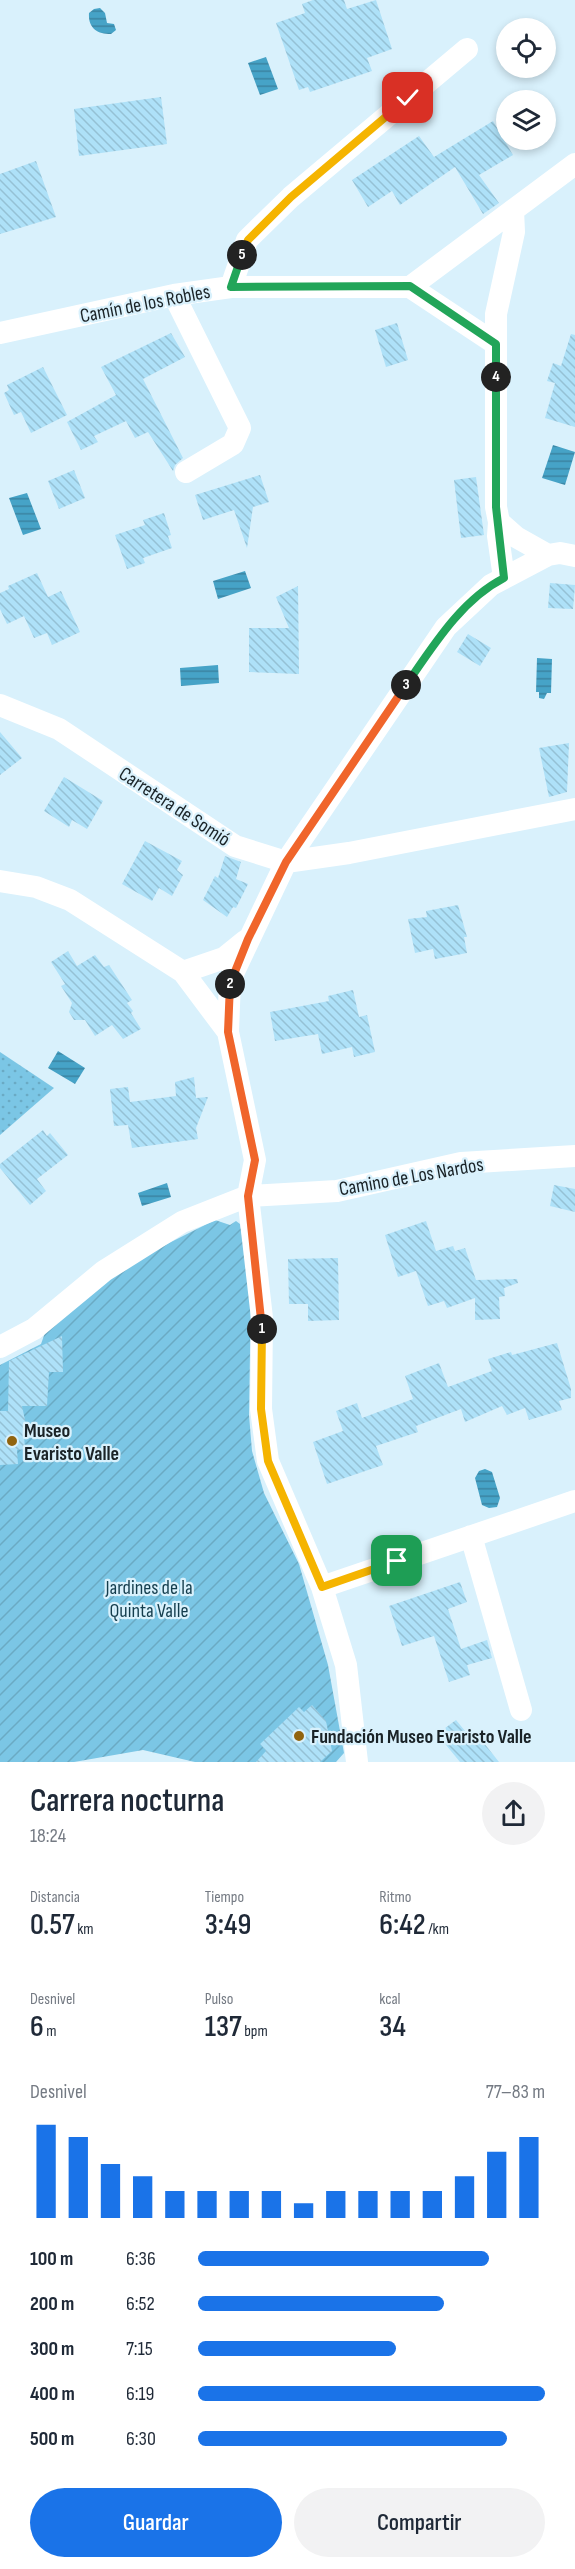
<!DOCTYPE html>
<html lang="es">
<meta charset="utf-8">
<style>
:root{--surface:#fff;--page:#f2f2f3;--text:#1f2937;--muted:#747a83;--accent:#1a73e8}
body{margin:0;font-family:"Sofia Sans Condensed",sans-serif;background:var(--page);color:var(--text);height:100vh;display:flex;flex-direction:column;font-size:22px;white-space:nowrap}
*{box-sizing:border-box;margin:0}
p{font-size:20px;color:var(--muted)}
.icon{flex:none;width:33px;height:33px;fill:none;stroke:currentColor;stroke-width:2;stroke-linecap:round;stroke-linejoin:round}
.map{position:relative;height:1762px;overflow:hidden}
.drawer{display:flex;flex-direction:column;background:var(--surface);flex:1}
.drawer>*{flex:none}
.tools{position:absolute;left:496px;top:18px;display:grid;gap:12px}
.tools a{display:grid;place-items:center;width:60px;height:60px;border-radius:50%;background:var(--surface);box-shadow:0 3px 9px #0003;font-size:30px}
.pin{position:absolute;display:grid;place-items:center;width:51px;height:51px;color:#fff;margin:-26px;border-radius:12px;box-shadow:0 3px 9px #0006}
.km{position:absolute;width:30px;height:30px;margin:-15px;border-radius:50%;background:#222;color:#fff;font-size:16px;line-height:30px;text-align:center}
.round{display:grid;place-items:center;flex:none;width:63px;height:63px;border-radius:32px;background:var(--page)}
.head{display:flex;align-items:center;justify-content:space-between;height:102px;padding:0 30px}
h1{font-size:33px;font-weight:600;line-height:45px}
.metrics{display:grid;grid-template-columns:repeat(3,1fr);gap:9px;height:102px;padding:6px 30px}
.metrics div{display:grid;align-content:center}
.metrics b{font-size:30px;font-weight:600}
.metrics small{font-size:16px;font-weight:400}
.metrics p{font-size:16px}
.chart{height:168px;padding:12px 30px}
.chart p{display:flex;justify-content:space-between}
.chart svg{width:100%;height:108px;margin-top:6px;stroke:var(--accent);stroke-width:6}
.primary-button{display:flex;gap:12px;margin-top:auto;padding:12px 30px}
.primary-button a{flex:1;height:69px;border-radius:36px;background:var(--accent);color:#fff;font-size:24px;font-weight:600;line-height:69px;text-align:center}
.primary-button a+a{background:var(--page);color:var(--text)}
ul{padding:0 30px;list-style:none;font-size:20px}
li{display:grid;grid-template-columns:96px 72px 1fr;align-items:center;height:45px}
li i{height:15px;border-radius:8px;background:var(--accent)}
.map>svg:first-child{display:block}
.grass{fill:url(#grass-dots)}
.garden{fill:url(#garden-furrows)}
.water{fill:url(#water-rules)}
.building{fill:url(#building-back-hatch)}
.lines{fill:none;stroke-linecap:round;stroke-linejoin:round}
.minor{stroke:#fff;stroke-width:22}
.split-1-casing{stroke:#fff;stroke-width:12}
.split-2-casing{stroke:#fff;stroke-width:12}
.split-3-casing{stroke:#fff;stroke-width:12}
.split-4-casing{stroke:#fff;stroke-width:12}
.split-5-casing{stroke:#fff;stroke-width:12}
.split-6-casing{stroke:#fff;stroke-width:12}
.split-1{stroke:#f5b400;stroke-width:8}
.split-2{stroke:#f0652b;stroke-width:8}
.split-3{stroke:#f0652b;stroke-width:8}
.split-4{stroke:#22a559;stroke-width:8}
.split-5{stroke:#22a559;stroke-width:8}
.split-6{stroke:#f5b400;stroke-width:8}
.poi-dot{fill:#91640f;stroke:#d9f1fc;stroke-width:2}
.labels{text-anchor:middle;stroke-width:4.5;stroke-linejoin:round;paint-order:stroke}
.street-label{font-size:20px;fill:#1a2327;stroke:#d9f1fc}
.poi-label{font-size:20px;font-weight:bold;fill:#1a2327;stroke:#d9f1fc;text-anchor:start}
.park-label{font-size:20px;fill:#143d4d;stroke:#d9f1fc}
</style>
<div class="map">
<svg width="575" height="1762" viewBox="0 0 575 1762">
<defs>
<pattern id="grass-dots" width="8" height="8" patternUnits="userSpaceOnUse" patternTransform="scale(1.5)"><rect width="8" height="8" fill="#7bc6e5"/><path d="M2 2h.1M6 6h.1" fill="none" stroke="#6aaac4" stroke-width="1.8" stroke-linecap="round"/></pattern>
<pattern id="garden-furrows" width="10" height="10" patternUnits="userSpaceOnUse" patternTransform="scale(1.5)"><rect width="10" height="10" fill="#7bc6e5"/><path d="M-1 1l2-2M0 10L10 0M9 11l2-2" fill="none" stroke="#6aaac4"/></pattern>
<pattern id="water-rules" width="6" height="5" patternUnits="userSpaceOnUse" patternTransform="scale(1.5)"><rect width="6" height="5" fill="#46a3c7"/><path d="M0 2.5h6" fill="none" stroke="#3a84a2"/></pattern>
<pattern id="building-back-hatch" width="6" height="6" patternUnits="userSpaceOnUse" patternTransform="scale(1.5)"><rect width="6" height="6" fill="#aee1f8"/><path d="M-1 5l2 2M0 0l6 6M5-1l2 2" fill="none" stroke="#95c1d5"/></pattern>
</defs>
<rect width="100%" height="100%" fill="#d9f1fc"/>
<path class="grass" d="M 0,1052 L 54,1088 L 0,1135 Z"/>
<path class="garden" d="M 215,1220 L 230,1225 L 236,1221 L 240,1224 L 251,1288 L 249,1415 L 252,1451 L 264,1493 L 299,1564 L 328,1665 L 344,1753 L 336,1762 L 195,1762 L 143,1750 L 74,1762 L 0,1762 L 0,1365 L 41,1344 L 46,1330 L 110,1278 L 157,1249 Z"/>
<path class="water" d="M 100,8 L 105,13 L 107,23 L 114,24 L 116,30 L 111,34 C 97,34 88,28 89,13 L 94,9 Z
M 266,57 L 278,89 L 260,95 L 248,63 Z
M 553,445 L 575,452 L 565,485 L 542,478 Z
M 27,493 L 41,529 L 23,535 L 9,498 Z
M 245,571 L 251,588 L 218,599 L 213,581 Z
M 537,658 L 552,659 L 551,693 L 547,693 L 544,699 L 539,698 L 539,692 L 536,692 Z
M 218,665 L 219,683 L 181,686 L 180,668 Z
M 58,1051 L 85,1068 L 75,1084 L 48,1068 Z
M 167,1183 L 171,1197 L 142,1206 L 138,1193 Z
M 485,1469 L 492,1472 L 500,1498 L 497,1507 L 489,1508 L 482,1505 L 475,1478 L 479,1471 Z"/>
<path class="building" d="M 313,0 L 344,0 L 347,9 L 376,0 L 392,49 L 367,58 L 372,71 L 310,92 L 308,87 L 299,90 L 276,23 L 305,13 L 302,4 Z
M 161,97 L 167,144 L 79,156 L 74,109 Z
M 493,121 L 513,155 L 479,175 L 499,203 L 483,214 L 455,167 L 400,205 L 392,191 L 368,207 L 352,180 L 419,136 L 434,157 Z
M 36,161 L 56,217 L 0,234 L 0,174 Z
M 397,323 L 408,360 L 386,367 L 375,330 Z
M 171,333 L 185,357 L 143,379 L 183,458 L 175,465 L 173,471 L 148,432 L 135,438 L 126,421 L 94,436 L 98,442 L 81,450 L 67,422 L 116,395 L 101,367 Z
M 571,334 L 575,335 L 575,427 L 545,418 L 555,383 L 547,381 L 553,363 L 561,366 Z
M 43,367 L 67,415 L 31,433 L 21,412 L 14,415 L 4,393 L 9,390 L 7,385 Z
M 74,470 L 85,498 L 59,509 L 48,481 Z
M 260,475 L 269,502 L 253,507 L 247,548 L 234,510 L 203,520 L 195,495 Z
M 476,477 L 484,535 L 461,538 L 454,480 Z
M 164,513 L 171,535 L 168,536 L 172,548 L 143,558 L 145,563 L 127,569 L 115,535 L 145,525 L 143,520 Z
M 37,573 L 48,597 L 61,591 L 80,632 L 52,645 L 47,633 L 34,638 L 24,616 L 7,624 L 0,609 L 0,593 L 9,589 L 8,586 Z
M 550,583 L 575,585 L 573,609 L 548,608 Z
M 298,586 L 299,674 L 249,672 L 249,628 L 289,628 L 276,597 Z
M 468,634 L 491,648 L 480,666 L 457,652 Z
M 0,732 L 22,758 L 0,775 Z
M 569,743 L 567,792 L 549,797 L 539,748 Z
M 64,777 L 103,801 L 87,829 L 72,820 L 69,827 L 44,811 Z
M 145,841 L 182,861 L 177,870 L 183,875 L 172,896 L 159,888 L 152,901 L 122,884 Z
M 225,856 L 241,862 L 236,879 L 248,884 L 236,908 L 233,907 L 227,917 L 203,900 L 215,876 L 218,878 Z
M 458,905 L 467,937 L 464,937 L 467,953 L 435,959 L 433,949 L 415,953 L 408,919 L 427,917 L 426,911 Z
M 68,951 L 77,966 L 95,955 L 104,967 L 109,965 L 132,1000 L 127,1003 L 133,1011 L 131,1013 L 141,1029 L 123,1039 L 112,1025 L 95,1036 L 85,1020 L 74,1020 L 69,1012 L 72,1003 L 61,986 L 65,984 L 51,962 Z
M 353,990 L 359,1017 L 367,1015 L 375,1052 L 354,1057 L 352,1047 L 322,1054 L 318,1034 L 275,1041 L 270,1012 L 329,1001 L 328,996 Z
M 194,1077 L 196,1098 L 208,1097 L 196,1128 L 198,1139 L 132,1148 L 128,1125 L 114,1126 L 110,1089 L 128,1087 L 130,1102 L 176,1096 L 175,1082 Z
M 43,1130 L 47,1136 L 50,1133 L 68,1155 L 37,1179 L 46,1191 L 30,1205 L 0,1168 L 0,1164 Z
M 554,1185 L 575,1189 L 575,1212 L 550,1206 Z
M 426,1221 L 436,1251 L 453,1246 L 455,1251 L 465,1248 L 476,1280 L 517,1279 L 518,1283 L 504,1288 L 505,1296 L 499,1297 L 500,1319 L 475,1320 L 475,1298 L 447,1308 L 444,1301 L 428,1306 L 416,1271 L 398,1277 L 385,1235 Z
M 338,1258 L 339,1320 L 308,1321 L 308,1304 L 289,1304 L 288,1259 Z
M 62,1336 L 63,1372 L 49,1372 L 47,1406 L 22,1406 L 27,1429 L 24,1435 L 25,1449 L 17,1450 L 18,1464 L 0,1465 L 0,1411 L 8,1411 L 9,1361 Z
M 557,1343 L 571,1389 L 571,1398 L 559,1401 L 562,1410 L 529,1420 L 525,1408 L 507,1415 L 502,1406 L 465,1422 L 461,1409 L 416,1426 L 418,1432 L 376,1446 L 383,1465 L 327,1484 L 313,1442 L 343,1431 L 336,1411 L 357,1403 L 362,1418 L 413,1399 L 405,1376 L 439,1363 L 448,1387 L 492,1371 L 488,1359 L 511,1352 L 512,1355 Z
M 460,1582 L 467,1602 L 448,1609 L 461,1649 L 487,1640 L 492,1658 L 467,1665 L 470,1675 L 449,1682 L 434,1636 L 402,1646 L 389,1606 Z
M 312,1705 L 326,1721 L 332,1751 L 320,1762 L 256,1762 L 266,1751 L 260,1744 L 299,1707 L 304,1712 Z
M 456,1720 L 470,1737 L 476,1733 L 499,1762 L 460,1762 L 437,1734 Z"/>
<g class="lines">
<path class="minor" d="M 231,287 L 247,240 L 291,197 L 467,49
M 410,287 L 496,344 L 496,507 L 499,522 L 516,537 L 548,555
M 174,295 L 240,428 L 233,444 L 186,472
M 0,333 L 174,295 L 231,287 L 410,287 L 575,164
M 496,344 L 496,314 L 514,232 L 513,210
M 499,522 L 498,536 L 504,578
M 0,705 L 59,729 L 235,846 L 286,862 L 349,853 L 575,809
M 0,881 L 36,887 L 70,900 L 183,972 L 228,1032
M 183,972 L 224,958 L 245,941
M 0,1347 L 34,1329 L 104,1271 L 182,1222 L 248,1196 L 337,1191 L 461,1163 L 575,1156
M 471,1536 L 521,1710
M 322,1587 L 575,1501
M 357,1762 L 346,1665 L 322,1587 L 268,1461 L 261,1409 L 262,1318 L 248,1196 L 255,1160 L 228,1032 L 230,980 L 286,862 L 446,627 L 491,585 L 548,555 L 560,553 L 575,556"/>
</g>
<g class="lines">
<defs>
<path id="split-1" d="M 262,1329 L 261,1409 L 268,1461 L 322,1587 L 397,1561"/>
<path id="split-2" d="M 230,984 L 228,1032 L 255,1160 L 248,1196 L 262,1329"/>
<path id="split-3" d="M 230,984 L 248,939 L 286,862 L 406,685"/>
<path id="split-4" d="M 406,685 C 433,646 461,600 504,578 L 496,507 L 496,377"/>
<path id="split-5" d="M 242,255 L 231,287 L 410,286 L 496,344 L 496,377"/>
<path id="split-6" d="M 242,255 L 248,240 L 291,197 L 408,98"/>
</defs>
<use href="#split-1" class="split-1-casing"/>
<use href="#split-2" class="split-2-casing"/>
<use href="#split-3" class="split-3-casing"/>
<use href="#split-4" class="split-4-casing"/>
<use href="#split-5" class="split-5-casing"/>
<use href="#split-6" class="split-6-casing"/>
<use href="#split-1" class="split-1"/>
<use href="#split-2" class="split-2"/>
<use href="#split-3" class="split-3"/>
<use href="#split-4" class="split-4"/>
<use href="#split-5" class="split-5"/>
<use href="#split-6" class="split-6"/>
</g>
<g class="poi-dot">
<circle cx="12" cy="1441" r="6"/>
<circle cx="299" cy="1736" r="6"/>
</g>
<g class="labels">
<g class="street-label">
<text transform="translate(145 303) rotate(-11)" y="7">Camín de los Robles</text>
<text transform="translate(175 806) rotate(33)" y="7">Carretera de Somió</text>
<text transform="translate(411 1176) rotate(-10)" y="7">Camino de Los Nardos</text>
</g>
<g class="poi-label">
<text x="24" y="1437">Museo<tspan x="24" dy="23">Evaristo Valle</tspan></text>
<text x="311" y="1743">Fundación Museo Evaristo Valle</text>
</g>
<g class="park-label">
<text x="149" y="1594">Jardines de la<tspan x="149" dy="23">Quinta Valle</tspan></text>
</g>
</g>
</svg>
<div class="tools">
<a><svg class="icon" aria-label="locate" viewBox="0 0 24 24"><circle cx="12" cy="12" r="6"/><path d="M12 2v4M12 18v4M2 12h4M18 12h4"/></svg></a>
<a><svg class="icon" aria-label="layers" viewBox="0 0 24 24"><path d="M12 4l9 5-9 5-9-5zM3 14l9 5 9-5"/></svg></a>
</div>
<div class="pin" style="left:397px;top:1561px;background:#1e9e55"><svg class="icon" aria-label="arrive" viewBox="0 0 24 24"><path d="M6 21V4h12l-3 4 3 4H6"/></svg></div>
<div class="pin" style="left:408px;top:98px;background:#d93025"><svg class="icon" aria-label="check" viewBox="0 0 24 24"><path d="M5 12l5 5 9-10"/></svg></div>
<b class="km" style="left:262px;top:1329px">1</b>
<b class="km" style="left:230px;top:984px">2</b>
<b class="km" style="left:406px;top:685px">3</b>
<b class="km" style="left:496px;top:377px">4</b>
<b class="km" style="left:242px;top:255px">5</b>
</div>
<section class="drawer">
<div class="head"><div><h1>Carrera nocturna</h1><p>18:24</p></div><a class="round"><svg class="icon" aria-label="share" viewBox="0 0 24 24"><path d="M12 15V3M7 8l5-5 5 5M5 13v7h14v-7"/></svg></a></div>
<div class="metrics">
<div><p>Distancia</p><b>0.57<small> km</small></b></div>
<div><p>Tiempo</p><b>3:49</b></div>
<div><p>Ritmo</p><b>6:42<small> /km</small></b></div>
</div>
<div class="metrics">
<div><p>Desnivel</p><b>6<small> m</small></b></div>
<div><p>Pulso</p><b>137<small> bpm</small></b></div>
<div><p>kcal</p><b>34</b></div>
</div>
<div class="chart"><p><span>Desnivel</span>77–83 m</p>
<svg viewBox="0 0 160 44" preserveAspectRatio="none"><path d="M5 44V6M15 44V11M25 44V22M35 44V27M45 44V33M55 44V33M65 44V33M75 44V33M85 44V38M95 44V33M105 44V33M115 44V33M125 44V33M135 44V27M145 44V17M155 44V11"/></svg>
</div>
<ul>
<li><b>100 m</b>6:36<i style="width:84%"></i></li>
<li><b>200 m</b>6:52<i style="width:71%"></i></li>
<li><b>300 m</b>7:15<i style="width:57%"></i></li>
<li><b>400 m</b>6:19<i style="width:100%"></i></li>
<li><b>500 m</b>6:30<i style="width:89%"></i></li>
</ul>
<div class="primary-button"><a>Guardar</a><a>Compartir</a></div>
</section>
